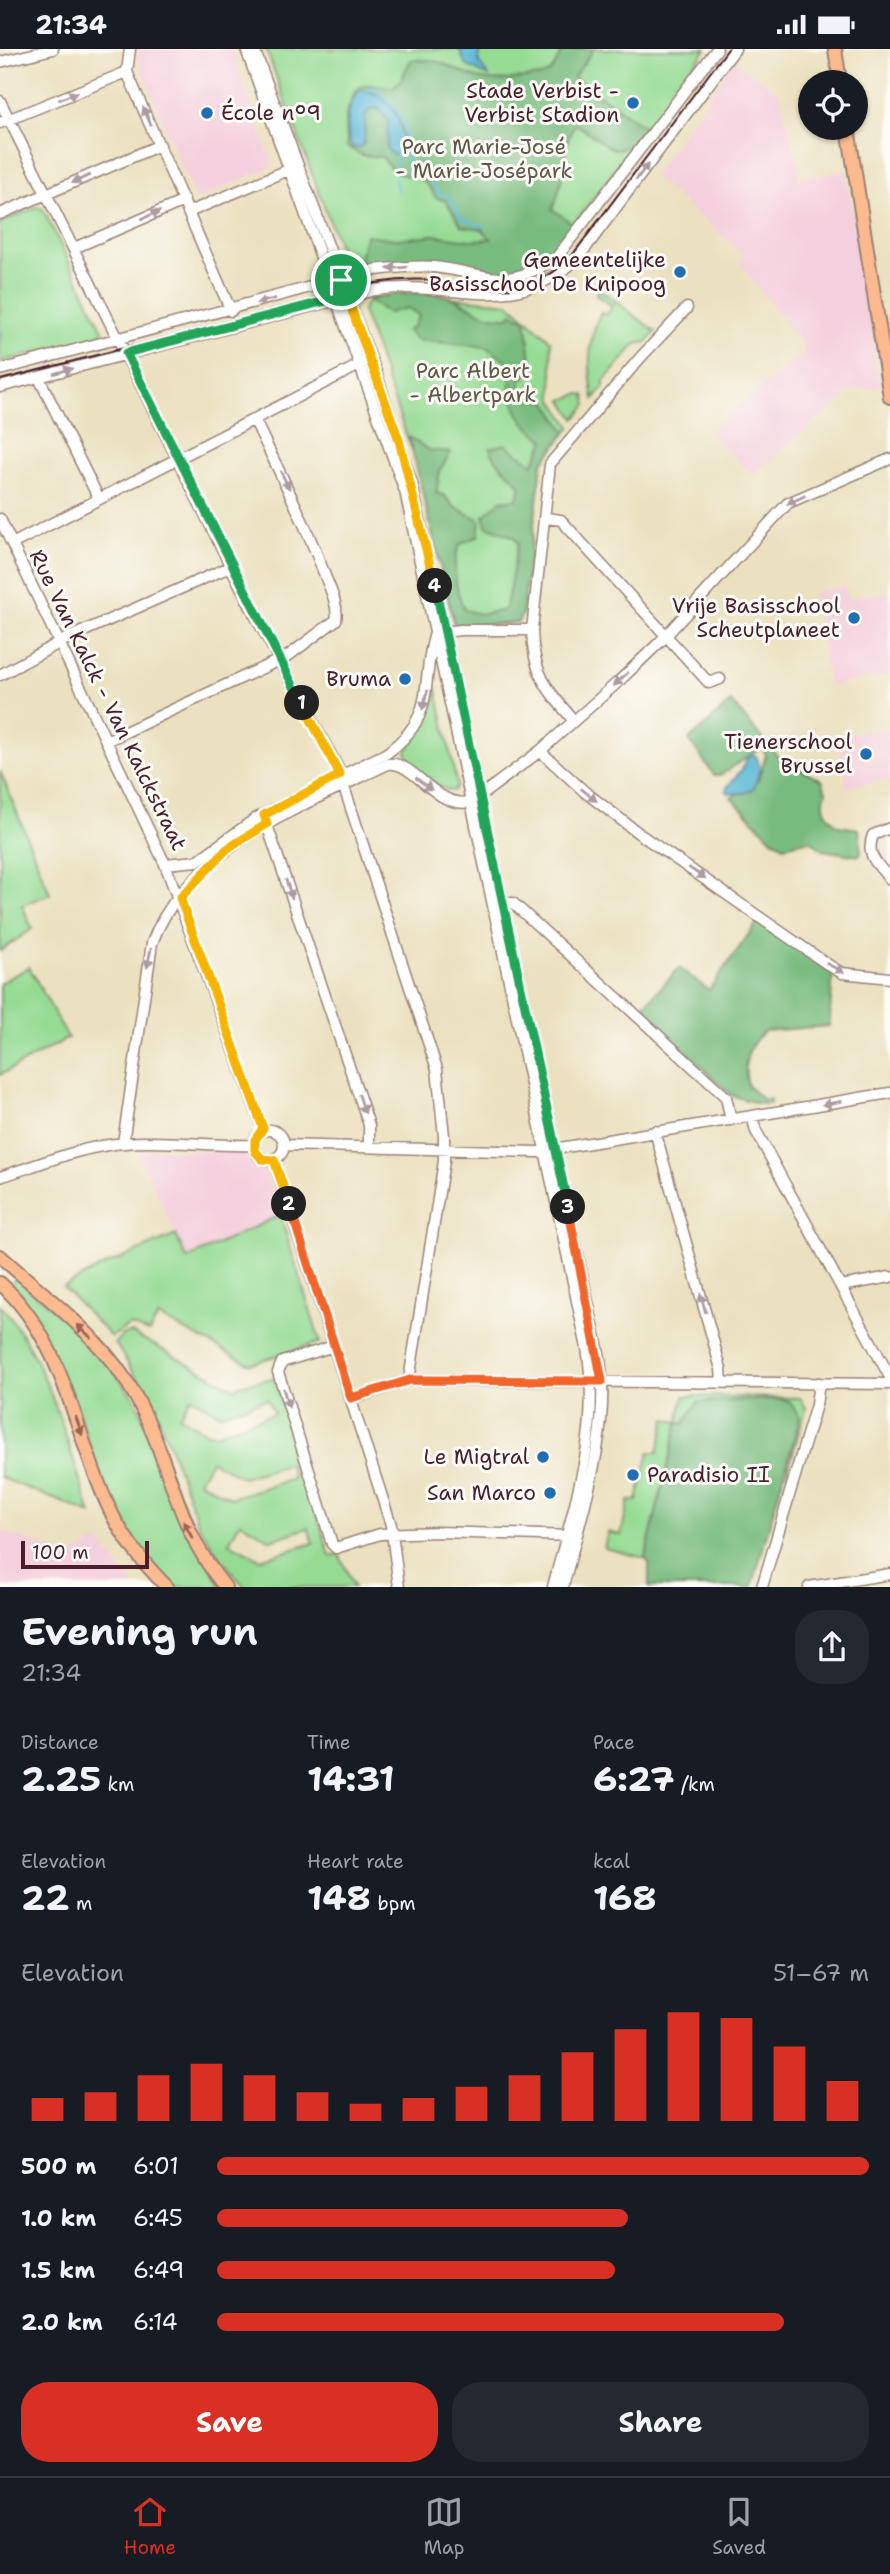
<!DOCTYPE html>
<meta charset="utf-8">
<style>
:root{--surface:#171b24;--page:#242831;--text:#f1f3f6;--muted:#9ea1a6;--line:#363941;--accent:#d93025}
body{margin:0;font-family:"Shantell Sans",sans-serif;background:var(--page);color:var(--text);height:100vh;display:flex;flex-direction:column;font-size:26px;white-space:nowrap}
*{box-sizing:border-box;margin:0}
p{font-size:23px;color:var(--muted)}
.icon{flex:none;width:38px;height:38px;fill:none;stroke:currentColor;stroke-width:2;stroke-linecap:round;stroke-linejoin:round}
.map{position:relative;height:1538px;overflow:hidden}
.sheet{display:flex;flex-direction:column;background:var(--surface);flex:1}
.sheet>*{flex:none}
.buttons{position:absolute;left:798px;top:21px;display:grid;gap:14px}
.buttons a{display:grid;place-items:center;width:70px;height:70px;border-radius:50%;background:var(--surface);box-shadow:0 2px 5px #0004;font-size:35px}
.scale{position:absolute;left:21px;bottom:18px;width:128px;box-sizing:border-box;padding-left:7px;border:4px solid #4a1f2b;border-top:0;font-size:19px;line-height:24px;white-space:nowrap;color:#4a1f2b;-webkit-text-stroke:5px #fdfcf7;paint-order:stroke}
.pin{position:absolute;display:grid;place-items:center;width:60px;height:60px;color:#fff;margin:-30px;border:4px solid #fff;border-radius:50%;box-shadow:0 2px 7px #0007}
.km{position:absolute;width:35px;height:35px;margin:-18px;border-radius:50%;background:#222;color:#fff;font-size:19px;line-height:35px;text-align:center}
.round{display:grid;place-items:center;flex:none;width:74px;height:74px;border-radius:28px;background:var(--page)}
.overview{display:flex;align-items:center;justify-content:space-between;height:119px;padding:0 21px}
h1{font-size:38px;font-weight:700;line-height:52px}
.metrics{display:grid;grid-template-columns:repeat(3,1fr);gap:10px;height:119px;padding:7px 21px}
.metrics div{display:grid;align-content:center}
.metrics b{font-size:35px;font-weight:700}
.metrics small{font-size:19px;font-weight:400}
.metrics p{font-size:19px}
.chart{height:196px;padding:14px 21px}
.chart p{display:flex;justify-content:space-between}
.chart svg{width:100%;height:126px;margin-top:7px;stroke:var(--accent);stroke-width:6}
.cta{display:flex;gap:14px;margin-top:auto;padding:14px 21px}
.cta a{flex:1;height:80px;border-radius:28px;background:var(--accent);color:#fff;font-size:28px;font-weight:700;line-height:80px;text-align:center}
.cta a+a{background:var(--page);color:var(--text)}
ul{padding:0 21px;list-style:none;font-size:23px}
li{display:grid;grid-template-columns:112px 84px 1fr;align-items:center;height:52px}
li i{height:18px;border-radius:9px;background:var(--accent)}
.status{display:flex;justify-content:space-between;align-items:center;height:49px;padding:0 35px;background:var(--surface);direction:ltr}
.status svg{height:19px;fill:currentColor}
.tab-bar{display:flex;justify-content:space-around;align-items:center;height:98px;border-top:2px solid var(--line);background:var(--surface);font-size:19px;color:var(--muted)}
.tab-bar a{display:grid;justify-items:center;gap:4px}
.tab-bar .active{color:var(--accent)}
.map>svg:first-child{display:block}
.built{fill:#f4cfdd}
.green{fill:#96db94;stroke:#707d60;stroke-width:2;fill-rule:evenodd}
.forest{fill:#78bb7e;stroke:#616d54;stroke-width:2}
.water{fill:#57b7d5;stroke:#506b80;stroke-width:2}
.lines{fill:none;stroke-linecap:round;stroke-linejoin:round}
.stream{stroke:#57b7d5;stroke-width:2.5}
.minor-casing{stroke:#9a8076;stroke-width:13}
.major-casing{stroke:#9a8076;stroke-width:16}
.minor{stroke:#fff;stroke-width:10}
.major{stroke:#fcba8e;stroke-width:12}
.tram{stroke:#4a1f2b;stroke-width:2}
.oneway{fill:#ae9aa0}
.oneway2{fill:#9a6558}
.split-1-casing{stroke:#fff;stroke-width:14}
.split-2-casing{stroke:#fff;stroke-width:14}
.split-3-casing{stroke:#fff;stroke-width:14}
.split-4-casing{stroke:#fff;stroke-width:14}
.split-5-casing{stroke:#fff;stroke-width:14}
.split-1{stroke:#22a559;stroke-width:9}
.split-2{stroke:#f5b400;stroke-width:9}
.split-3{stroke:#f0652b;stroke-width:9}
.split-4{stroke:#22a559;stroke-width:9}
.split-5{stroke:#f5b400;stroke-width:9}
.poi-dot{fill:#1f6fb2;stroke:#fdfcf7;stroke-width:2.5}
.labels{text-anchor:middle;stroke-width:6;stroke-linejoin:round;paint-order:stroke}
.poi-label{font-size:21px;fill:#4a1f2b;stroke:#fdfcf7;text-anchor:end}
.park-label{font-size:21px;fill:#61574a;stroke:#fdfcf7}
.street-label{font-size:21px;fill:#4a1f2b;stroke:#fdfcf7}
</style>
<div class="status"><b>21:34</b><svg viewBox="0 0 49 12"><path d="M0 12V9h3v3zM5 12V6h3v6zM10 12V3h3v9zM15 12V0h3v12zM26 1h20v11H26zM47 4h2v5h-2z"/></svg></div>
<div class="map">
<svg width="890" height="1538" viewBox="0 0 890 1538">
<rect width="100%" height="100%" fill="#fdfcf7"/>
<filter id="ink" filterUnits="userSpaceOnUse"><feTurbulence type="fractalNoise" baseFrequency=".0143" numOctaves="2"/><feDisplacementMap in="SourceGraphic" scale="14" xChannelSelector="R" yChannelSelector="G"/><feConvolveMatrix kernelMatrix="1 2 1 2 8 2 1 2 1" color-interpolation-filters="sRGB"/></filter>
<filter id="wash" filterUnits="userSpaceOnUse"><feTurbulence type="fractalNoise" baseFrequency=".00686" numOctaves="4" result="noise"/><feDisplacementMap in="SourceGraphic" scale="28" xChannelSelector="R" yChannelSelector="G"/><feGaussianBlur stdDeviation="1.57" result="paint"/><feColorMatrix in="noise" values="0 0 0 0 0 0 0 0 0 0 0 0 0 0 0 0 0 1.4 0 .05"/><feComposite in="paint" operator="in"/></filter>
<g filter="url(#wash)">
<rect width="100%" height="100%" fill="#ebe1c0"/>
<path class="built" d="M 137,0 L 231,0 L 273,117 L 195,151 L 138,12 Z
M 734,12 L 779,43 L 801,129 L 846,122 L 881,338 L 852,341 L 752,426 L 708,383 L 806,301 L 739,213 L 742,205 L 653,127 Z
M 845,537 L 847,550 L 890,543 L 890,626 L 829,637 L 813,543 Z
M 890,678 L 890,731 L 847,738 L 838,687 Z
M 136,1100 L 244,1103 L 263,1115 L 280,1166 L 187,1210 Z
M 0,1481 L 70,1508 L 98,1491 L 135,1538 L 0,1538 Z"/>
<path class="green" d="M 266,0 L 706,0 L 557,197 L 523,219 L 500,224 L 413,214 L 357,220 L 345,214 Z
M 36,158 L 43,160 L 103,281 L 100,287 L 0,313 L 0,174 Z
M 598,239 L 656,283 L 647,293 L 636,295 L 604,332 L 604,338 L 594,350 C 588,319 587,292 601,263 L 607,266 L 612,257 L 596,246 Z
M 406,244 L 509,254 L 551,292 L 553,351 L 571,378 L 542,414 L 522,566 L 518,573 L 501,576 L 453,572 L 418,419 L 362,261 L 370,249 Z
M 579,345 L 585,346 L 587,356 L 575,370 L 563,351 Z
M 437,641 L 457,736 L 453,742 C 435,740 412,720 406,703 L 427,672 Z
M 0,722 L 50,845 L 22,856 L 32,880 L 0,902 Z
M 29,918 L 68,989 L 0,1026 L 0,934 Z
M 280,1166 L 320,1293 L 250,1315 L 158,1267 L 149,1283 L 130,1276 L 111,1288 L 63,1238 L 99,1219 L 176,1186 L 187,1210 Z
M 16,1228 L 96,1299 L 134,1349 L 221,1538 L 172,1538 L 133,1494 L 107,1446 L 73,1347 L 10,1237 Z
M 0,1256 C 49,1312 67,1396 91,1465 L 0,1428 Z
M 132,1284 L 235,1340 L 239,1336 L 274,1329 L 330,1507 L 339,1505 L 354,1538 L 245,1538 L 221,1510 L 200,1478 L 153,1354 L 115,1294 L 122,1286 ZM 191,1348 L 220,1365 L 267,1350 L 274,1364 L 215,1385 L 207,1384 L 179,1367 ZM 211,1411 L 243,1429 L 289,1415 L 293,1430 L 231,1449 L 199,1432 ZM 240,1473 L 271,1491 L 308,1479 L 314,1494 L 260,1510 L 229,1494 Z
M 684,1347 L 800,1349 L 806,1359 L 787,1425 L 800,1369 L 780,1350 L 698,1353 L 683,1375 L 678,1374 L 645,1509 L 604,1499 L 608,1483 L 621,1486 L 629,1452 L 637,1452 L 649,1403 L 658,1403 L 666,1370 L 678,1373 Z"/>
<path class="forest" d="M 563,0 L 594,0 L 574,28 L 646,79 C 614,119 610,94 575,75 C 560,99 567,132 552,160 L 573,175 L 557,197 L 542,209 L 523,219 L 500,224 L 411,213 L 357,220 L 366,186 L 397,190 L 434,186 L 470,191 L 491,190 L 482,180 L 462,177 L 446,152 L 436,149 C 421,120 412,134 394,121 C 389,118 385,112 382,108 L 362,106 L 347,98 L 346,65 L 356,40 C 368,34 379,35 392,39 L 401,31 L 411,11 C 444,9 446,18 474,28 C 491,34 507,31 523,29 C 552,26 550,27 563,0 Z
M 396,245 C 415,244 439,242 458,251 C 482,262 479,268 509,268 L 512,264 L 526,271 L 532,320 L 521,332 L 520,344 L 547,353 L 566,383 L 542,414 L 522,566 L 518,573 L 459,577 L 454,574 L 409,388 L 429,401 L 451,403 L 440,421 L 436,444 L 444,446 L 454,458 L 480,471 L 478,487 L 460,495 C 451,513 455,543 465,561 L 479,565 L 502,562 L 506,558 L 518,494 L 514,488 L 486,477 L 484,467 L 500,452 L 517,450 L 521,438 C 511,424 495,415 490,399 L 505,395 L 533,415 L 545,391 C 513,370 510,349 510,314 L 486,298 L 416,291 L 407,281 L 413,278 L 419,266 L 407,259 L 388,264 L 368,251 Z
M 731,653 L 779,709 L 822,731 L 826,743 C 820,759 827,767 838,777 L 859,780 L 861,804 L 858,807 L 823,801 L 810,791 L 784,797 L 773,791 L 731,748 L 758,732 L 766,706 L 762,698 L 721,726 L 714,726 L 689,691 Z
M 759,871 L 833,924 L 829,977 L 764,982 C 747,998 742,1014 748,1037 L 762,1050 L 770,1050 L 770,1055 L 759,1055 L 731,1046 L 641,960 L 679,919 L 709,941 Z
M 780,1350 L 789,1352 L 800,1368 L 752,1538 L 649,1538 L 649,1514 L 645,1509 L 678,1374 L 684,1375 L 698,1353 Z"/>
<path class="water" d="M 459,0 L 479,0 L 479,14 L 490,28 L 466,16 Z
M 361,41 C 392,45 407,75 401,104 L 393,106 L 387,100 L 388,71 L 378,59 L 370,60 L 365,67 L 364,94 L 359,99 L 352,98 C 345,83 346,51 361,41 Z
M 749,706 L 756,707 L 760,719 L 754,739 L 745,744 L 728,744 L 726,740 L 743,719 Z"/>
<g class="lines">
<path class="stream" d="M 368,42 L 369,38 L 377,41 L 393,55 L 405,74 L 406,108 L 410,115 L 430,130 L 436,143 L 450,149 L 461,169 L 484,178
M 395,124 L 397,105
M 395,131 L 398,142"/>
</g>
</g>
<g filter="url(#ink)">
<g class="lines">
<defs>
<path id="minor" d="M 130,0 L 127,23 L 231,262
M 246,0 L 405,442 L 587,1299 C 601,1384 574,1456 553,1538
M 254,0 L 376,323 L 412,435 L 600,1309 C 611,1385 581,1465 563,1538
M 0,13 L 53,0
M 0,52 L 256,568 L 337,717 L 437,1020 L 444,1087 L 444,1112 L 409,1331
M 0,74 L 127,23
M 189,163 L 295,118
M 0,165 L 160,96
M 74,199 L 184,152
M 0,321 L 374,221 C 394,219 414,216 434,218 C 489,224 505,244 557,208 L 717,0
M 39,329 L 99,450
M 0,338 L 375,241 C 455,230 510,271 578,209 L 735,0
M 546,469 L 561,471 L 709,634 L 720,630
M 0,470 L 165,815 L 264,1082
M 12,495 L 367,312
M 0,626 L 68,589 L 232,517
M 574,672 C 546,639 533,625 532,581 L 550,415 L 640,309 L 687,259
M 106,692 L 288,607 L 336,571 C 339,556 329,538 324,524 C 304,471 279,422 254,370
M 540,702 L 585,743 L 641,786 L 830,917 L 842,924 L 890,929
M 265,770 L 369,1076 L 369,1098
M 890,779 L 873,786 C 865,806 877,815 890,830
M 165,815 L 197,812 L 255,770 L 387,704 C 439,665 419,636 435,584 L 461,581 L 532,581
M 498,854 L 513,854 L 726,1048 L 731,1071
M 752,1067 L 756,1082 L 890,1328
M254 1096a15 15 0 1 1 30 0a15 15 0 1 1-30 0Z
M 655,1082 L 721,1320 L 722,1333
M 123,1094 L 152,894 C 185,801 306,755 388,715 C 416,712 435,761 472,753 L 540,702 L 618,633 L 660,593 L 788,454 L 890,410
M 284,1096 L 536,1103 L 890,1044
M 274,1111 L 391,1476 L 399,1538
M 0,1128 C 41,1115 82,1097 125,1094 C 168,1090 211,1098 254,1096
M 841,1237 L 890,1228
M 334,1297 L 282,1313 L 278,1323 L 332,1495 L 336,1499 L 380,1485 L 438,1483 L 572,1487
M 351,1350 L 409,1331 L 890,1335
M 762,1538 L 816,1356 L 819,1334
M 809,1538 L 890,1525"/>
<path id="major" d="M 835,0 L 840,33
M 848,79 L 890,348
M 0,1207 C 49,1251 106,1291 137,1350 C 172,1415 174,1476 225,1538
M 0,1234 C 67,1295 73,1384 110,1461 C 124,1491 144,1515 167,1538"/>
</defs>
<use href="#minor" class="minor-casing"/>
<use href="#major" class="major-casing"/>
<use href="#minor" class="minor"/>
<use href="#major" class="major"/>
<path class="tram" d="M 0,331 L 375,234 C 396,231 418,229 439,232 C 492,239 527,252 570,209 L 728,0"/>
</g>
<defs><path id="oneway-solid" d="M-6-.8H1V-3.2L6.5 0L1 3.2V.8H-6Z" transform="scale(1.75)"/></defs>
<g class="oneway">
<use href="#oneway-solid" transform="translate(68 47) rotate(-22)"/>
<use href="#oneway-solid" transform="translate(147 67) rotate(-114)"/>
<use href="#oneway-solid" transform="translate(642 123) rotate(-53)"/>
<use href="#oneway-solid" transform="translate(81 130) rotate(156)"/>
<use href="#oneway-solid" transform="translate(151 166) rotate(-23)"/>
<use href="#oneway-solid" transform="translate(397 219) rotate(175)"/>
<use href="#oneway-solid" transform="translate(266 252) rotate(165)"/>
<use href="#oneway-solid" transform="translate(63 322) rotate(-16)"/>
<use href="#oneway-solid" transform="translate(285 431) rotate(63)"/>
<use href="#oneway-solid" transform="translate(796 451) rotate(154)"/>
<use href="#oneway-solid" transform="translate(621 630) rotate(137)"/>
<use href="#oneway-solid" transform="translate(425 651) rotate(105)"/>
<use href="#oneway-solid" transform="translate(424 735) rotate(37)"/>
<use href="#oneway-solid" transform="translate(589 746) rotate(39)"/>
<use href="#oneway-solid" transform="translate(697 824) rotate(34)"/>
<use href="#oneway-solid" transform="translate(289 840) rotate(71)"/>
<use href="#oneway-solid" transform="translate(149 909) rotate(102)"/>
<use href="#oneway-solid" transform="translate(835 919) rotate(28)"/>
<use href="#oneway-solid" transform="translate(832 1054) rotate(170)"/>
<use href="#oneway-solid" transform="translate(362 1055) rotate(71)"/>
<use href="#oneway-solid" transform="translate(703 1254) rotate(-106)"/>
<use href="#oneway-solid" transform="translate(286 1349) rotate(73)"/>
</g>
<g class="oneway2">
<use href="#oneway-solid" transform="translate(84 1282) rotate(-137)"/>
<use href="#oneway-solid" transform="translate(79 1377) rotate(71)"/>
<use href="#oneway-solid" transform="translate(188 1481) rotate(-118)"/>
</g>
</g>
<g class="lines" filter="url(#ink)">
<defs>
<path id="split-1" d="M 302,654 L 126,304 L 337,249 L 332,234 L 341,231"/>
<path id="split-2" d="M 289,1155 L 274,1111 L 262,1110 L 255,1102 L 255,1091 L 263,1079 L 180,849 L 227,800 L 267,775 L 264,766 L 340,726 L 302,654"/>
<path id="split-3" d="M 289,1155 L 351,1349 L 410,1331 L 602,1332 L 568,1158"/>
<path id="split-4" d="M 435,537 L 568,1158"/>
<path id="split-5" d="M 341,231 L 399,391 L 435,537"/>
</defs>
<use href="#split-1" class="split-1-casing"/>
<use href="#split-2" class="split-2-casing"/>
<use href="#split-3" class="split-3-casing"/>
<use href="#split-4" class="split-4-casing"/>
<use href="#split-5" class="split-5-casing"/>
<use href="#split-1" class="split-1"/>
<use href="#split-2" class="split-2"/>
<use href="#split-3" class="split-3"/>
<use href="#split-4" class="split-4"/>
<use href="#split-5" class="split-5"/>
</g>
<g class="poi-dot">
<circle cx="633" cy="54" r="7"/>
<circle cx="207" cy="64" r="7"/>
<circle cx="680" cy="223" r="7"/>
<circle cx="854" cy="569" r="7"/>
<circle cx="405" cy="630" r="7"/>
<circle cx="866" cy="705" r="7"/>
<circle cx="543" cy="1408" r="7"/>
<circle cx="633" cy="1426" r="7"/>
<circle cx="550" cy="1444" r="7"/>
</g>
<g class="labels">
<g class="poi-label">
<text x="619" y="49">Stade Verbist -<tspan x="619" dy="24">Verbist Stadion</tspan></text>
<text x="221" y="71" text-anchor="start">École n°9</text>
<text x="666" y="218">Gemeentelijke<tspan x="666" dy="24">Basisschool De Knipoog</tspan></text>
<text x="840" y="564">Vrije Basisschool<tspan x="840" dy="24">Scheutplaneet</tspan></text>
<text x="391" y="637">Bruma</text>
<text x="852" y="700">Tienerschool<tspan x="852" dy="24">Brussel</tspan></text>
<text x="529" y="1415">Le Migtral</text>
<text x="647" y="1433" text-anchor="start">Paradisio II</text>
<text x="536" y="1451">San Marco</text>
</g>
<g class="park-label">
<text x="484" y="105">Parc Marie-José<tspan x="484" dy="24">- Marie-Josépark</tspan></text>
<text x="473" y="329">Parc Albert<tspan x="473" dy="24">- Albertpark</tspan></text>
</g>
<g class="street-label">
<text transform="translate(108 651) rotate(64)" y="7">Rue Van Kalck - Van Kalckstraat</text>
</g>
</g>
</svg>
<div class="buttons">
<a><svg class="icon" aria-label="locate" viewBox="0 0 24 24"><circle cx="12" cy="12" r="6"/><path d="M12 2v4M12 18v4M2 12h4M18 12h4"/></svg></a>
</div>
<div class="scale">100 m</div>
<div class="pin" style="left:341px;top:231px;background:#1e9e55"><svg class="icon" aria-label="arrive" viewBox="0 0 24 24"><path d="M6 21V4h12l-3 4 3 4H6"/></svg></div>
<b class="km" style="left:302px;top:654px">1</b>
<b class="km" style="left:289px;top:1155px">2</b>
<b class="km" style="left:568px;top:1158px">3</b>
<b class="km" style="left:435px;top:537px">4</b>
</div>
<section class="sheet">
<div class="overview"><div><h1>Evening run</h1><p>21:34</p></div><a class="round"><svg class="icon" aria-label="share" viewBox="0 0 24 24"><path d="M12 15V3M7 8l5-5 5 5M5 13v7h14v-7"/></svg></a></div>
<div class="metrics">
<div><p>Distance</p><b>2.25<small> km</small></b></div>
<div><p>Time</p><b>14:31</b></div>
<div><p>Pace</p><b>6:27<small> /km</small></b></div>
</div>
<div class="metrics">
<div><p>Elevation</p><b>22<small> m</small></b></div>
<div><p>Heart rate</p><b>148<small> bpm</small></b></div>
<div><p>kcal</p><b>168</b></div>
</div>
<div class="chart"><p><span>Elevation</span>51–67 m</p>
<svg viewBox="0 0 160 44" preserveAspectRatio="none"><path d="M5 44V36M15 44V34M25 44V28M35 44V24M45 44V28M55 44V34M65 44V38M75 44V36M85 44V32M95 44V28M105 44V20M115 44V12M125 44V6M135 44V8M145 44V18M155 44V30"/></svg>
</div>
<ul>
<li><b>500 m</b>6:01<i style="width:100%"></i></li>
<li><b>1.0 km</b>6:45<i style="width:63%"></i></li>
<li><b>1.5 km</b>6:49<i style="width:61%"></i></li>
<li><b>2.0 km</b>6:14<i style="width:87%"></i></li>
</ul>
<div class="cta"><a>Save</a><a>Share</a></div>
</section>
<nav class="tab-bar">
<a class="active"><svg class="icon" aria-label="home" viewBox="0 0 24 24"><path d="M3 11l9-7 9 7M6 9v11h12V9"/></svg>Home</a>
<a><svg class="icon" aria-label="map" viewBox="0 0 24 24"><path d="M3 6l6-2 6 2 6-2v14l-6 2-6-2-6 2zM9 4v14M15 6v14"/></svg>Map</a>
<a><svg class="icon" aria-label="saved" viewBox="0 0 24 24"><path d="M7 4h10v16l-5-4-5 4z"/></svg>Saved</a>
</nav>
